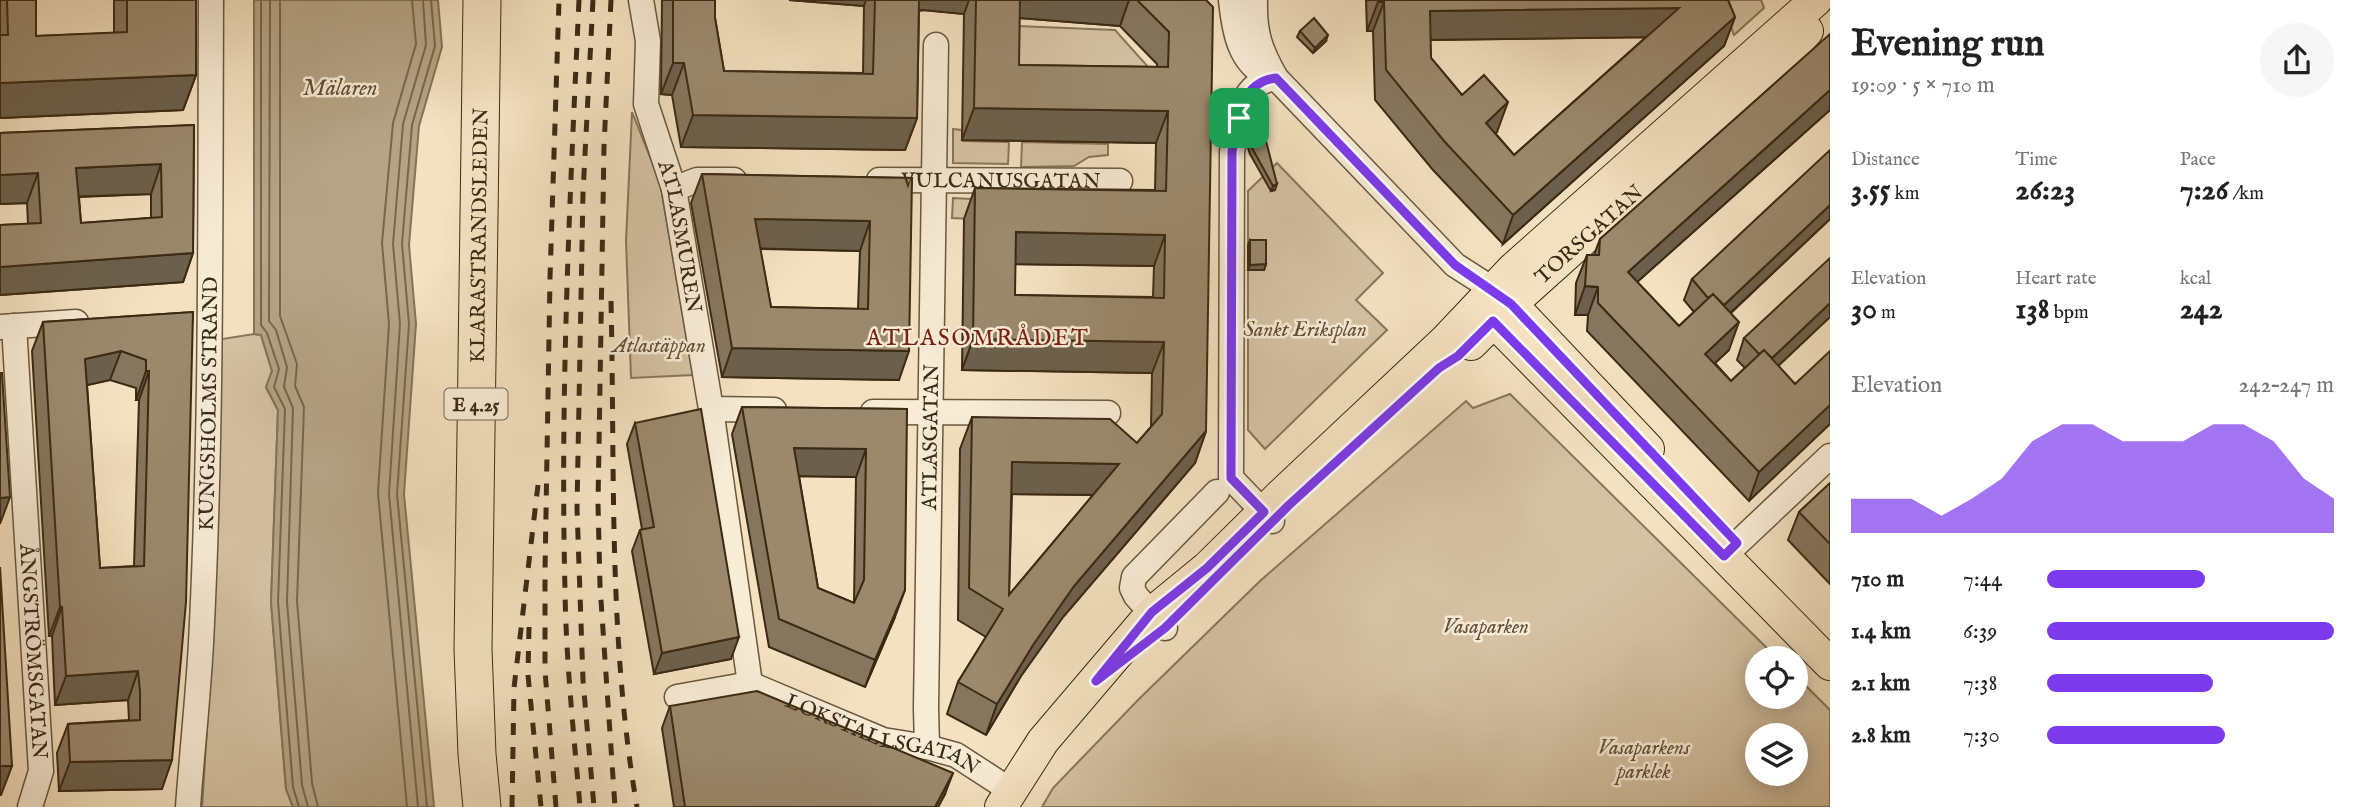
<!DOCTYPE html>
<meta charset="utf-8">
<style>
:root{--surface:#fff;--page:#f6f6f6;--text:#222;--muted:#767676;--accent:#7c3aed}
body{margin:0;font-family:"IM FELL English",serif;background:var(--page);color:var(--text);height:100vh;display:flex;flex-direction:column;font-size:26px;white-space:nowrap}
*{box-sizing:border-box;margin:0}
p{font-size:23px;color:var(--muted)}
.icon{flex:none;width:38px;height:38px;fill:none;stroke:currentColor;stroke-width:2;stroke-linecap:round;stroke-linejoin:round}
.map{position:relative;flex:1;overflow:hidden}
.side{display:flex;flex-direction:column;background:var(--surface);width:525px}
.side>*{flex:none}
.controls{position:absolute;left:1745px;top:646px;display:grid;gap:14px}
.controls a{display:grid;place-items:center;width:63px;height:63px;border-radius:50%;background:var(--surface);box-shadow:0 4px 18px #0003;font-size:35px}
.pin{position:absolute;display:grid;place-items:center;width:60px;height:60px;color:#fff;margin:-30px;border-radius:14px;box-shadow:0 4px 10px #0006}
.round{display:grid;place-items:center;flex:none;width:74px;height:74px;border-radius:37px;background:var(--page)}
.summary{display:flex;align-items:center;justify-content:space-between;height:119px;padding:0 21px}
h1{font-size:38px;font-weight:700;line-height:52px}
.figures{display:grid;grid-template-columns:repeat(3,1fr);gap:10px;height:119px;padding:7px 21px}
.figures div{display:grid;align-content:center}
.figures b{font-size:30px;font-weight:700}
.figures small{font-size:19px;font-weight:400}
.figures p{font-size:19px}
.chart{height:196px;padding:14px 21px}
.chart p{display:flex;justify-content:space-between}
.chart svg{width:100%;height:126px;margin-top:7px;fill:var(--accent);opacity:.7}
ul{padding:0 21px;list-style:none;font-size:23px}
li{display:grid;grid-template-columns:112px 84px 1fr;align-items:center;height:52px}
li i{height:18px;border-radius:9px;background:var(--accent)}
main{display:flex;flex:1;min-height:0}
.map>svg:first-child{display:block}
.green{fill:#d5c2a3;stroke:#88765b;stroke-width:2;fill-rule:evenodd}
.water{fill:#b5a385;stroke:#847357;stroke-width:2}
.lines{fill:none;stroke-linecap:round;stroke-linejoin:round}
.shore{stroke:#78664c;stroke-width:2}
.minor-casing{stroke:#69583e;stroke-width:27}
.major-casing{stroke:#3b2a13;stroke-width:34}
.highway-casing{stroke:#3b2a13;stroke-width:39}
.minor{stroke:#f8ecd6;stroke-width:24}
.major{stroke:#f4e1c0;stroke-width:32}
.highway{stroke:#f4e1c0;stroke-width:37}
.rail{stroke:#3b2a13;stroke-width:5;stroke-dasharray:12 12;stroke-linecap:butt}
.wall{fill:#85765e;stroke:#3b2a13;stroke-width:2;fill-rule:evenodd}
.shaded-wall{fill:#6c604c;stroke:#3b2a13;stroke-width:2}
.building{fill:#9b896d;stroke:#3b2a13;stroke-width:2;fill-rule:evenodd}
.route-casing{stroke:#fff;stroke-width:14}
.route{stroke:#7c3aed;stroke-width:9}
.labels{text-anchor:middle;stroke-width:5;stroke-linejoin:round;paint-order:stroke}
.shield{fill:#f8ecd6;stroke:#74644e;stroke-width:2}
.shield-label{font-size:19px;font-weight:bold;fill:#3b2a13}
.street-label{font-size:21px;fill:#3b2a13;stroke:#f8ecd6}
.park-label{font-size:21px;font-style:italic;fill:#625037;stroke:#f8ecd6}
.water-label{font-size:23px;font-style:italic;fill:#604e35;stroke:#f8ecd6}
.neighbourhood-label{font-size:23px;letter-spacing:2px;fill:#7a1f14;stroke:#f8ecd6}
</style>
<main>
<div class="map">
<svg width="1830" height="807" viewBox="0 0 1830 807">
<rect width="100%" height="100%" fill="#f4e1c0"/>
<filter id="stains"><feTurbulence type="fractalNoise" baseFrequency=".00286" numOctaves="4"/><feColorMatrix values="0 0 0 0 .2 0 0 0 0 .09 0 0 0 0 .02 0 0 0 .5 -.17"/></filter>
<radialGradient id="worn" r=".72"><stop offset=".6" stop-color="#630" stop-opacity="0"/><stop offset="1" stop-color="#630" stop-opacity=".3"/></radialGradient>
<path class="green" d="M 1721,0 L 1761,0 L 1764,8 L 1734,35 Z
M 1017,26 L 1115,30 L 1150,69 L 1017,90 Z
M 632,112 L 660,182 L 693,375 L 631,378 L 626,241 Z
M 953,129 L 962,130 L 963,141 L 1009,142 L 1008,164 L 953,163 Z
M 1022,142 L 1108,144 L 1108,155 L 1089,157 L 1074,166 L 1021,167 Z
M 1277,163 L 1383,273 L 1356,300 L 1387,330 L 1265,449 L 1248,430 L 1248,191 Z
M 953,198 L 971,199 L 971,219 L 952,218 Z
M 254,334 L 261,335 L 272,371 L 266,388 L 278,410 L 271,602 L 286,789 L 293,807 L 202,807 L 212,650 L 222,339 Z
M 1510,394 L 1777,658 L 1757,658 L 1757,696 L 1796,696 L 1796,676 L 1830,710 L 1830,807 L 1042,807 L 1053,788 L 1139,699 L 1260,581 L 1466,401 L 1473,408 ZM 1757,735 L 1796,735 L 1796,774 L 1757,774 Z"/>
<path class="water" d="M 254,0 L 438,0 L 442,47 L 419,126 L 409,245 L 416,324 L 404,494 L 434,807 L 293,807 L 286,789 L 271,602 L 278,410 L 266,387 L 272,371 L 261,335 L 254,334 Z"/>
<g class="lines">
<path class="shore" d="M 261,0 L 261,325 L 267,333 L 279,369 L 274,387 L 285,409 L 278,602 L 293,787 L 299,807
M 270,0 L 269,321 L 276,330 L 287,367 L 284,387 L 293,408 L 287,602 L 302,785 L 308,807
M 280,0 L 280,316 L 297,364 L 295,386 L 304,407 L 297,601 L 312,783 L 318,807
M 407,807 L 378,493 L 389,324 L 382,243 L 393,123 L 416,44 L 412,0
M 418,807 L 389,494 L 400,324 L 393,244 L 403,124 L 426,45 L 423,0
M 427,807 L 397,494 L 409,324 L 402,244 L 412,125 L 435,46 L 431,0"/>
<defs>
<g id="minor">
<path id="s1" d="M 641,0 L 648,41 L 646,104 L 674,189 L 711,409 L 750,684"/>
<path d="M 1231,0 C 1234,29 1239,64 1269,76"/>
<path d="M 1255,0 C 1254,33 1260,50 1276,78 L 1455,265 L 1494,290"/>
<path id="s2" d="M 879,180 L 1120,181"/>
<path d="M 674,189 L 697,180 L 734,180"/>
<path id="s3" d="M 14,326 L 41,771 L 30,807"/>
<path d="M 0,327 L 76,322"/>
<path d="M 711,409 L 774,410"/>
<path d="M 873,412 L 1108,413"/>
<path d="M 1272,521 L 1231,478 L 1232,152 C 1237,123 1239,82 1276,78"/>
<path d="M 1724,556 L 1830,456"/>
<path d="M 1165,628 L 1136,596 L 1132,588 L 1134,577 L 1217,492"/>
<path id="s4" d="M 750,684 L 883,740 L 927,747 L 956,755 L 1010,790"/>
<path d="M 677,697 L 750,684"/>
<path id="s5" d="M 927,747 L 926,708 L 936,45"/>
<path id="s6" d="M 188,807 C 192,752 198,698 201,643 C 212,429 210,214 211,0"/>
</g>
<g id="major">
<path d="M 1495,290 L 1511,304 L 1648,449"/>
<path d="M 1479,306 L 1830,664"/>
<path id="s7" d="M 1471,344 L 1511,304 L 1772,70 L 1807,31"/>
<path d="M 1001,807 L 1043,741 L 1152,613 L 1207,568 L 1281,495 L 1445,341 L 1513,269 L 1816,0"/>
</g>
<g id="highway">
<path id="s8" d="M 482,807 L 477,754 L 473,649 L 482,0"/>
</g>
</defs>
<use href="#minor" class="minor-casing"/>
<use href="#major" class="major-casing"/>
<use href="#highway" class="highway-casing"/>
<use href="#minor" class="minor"/>
<use href="#major" class="major"/>
<use href="#highway" class="highway"/>
<path class="rail" d="M 579,0 C 570,196 560,393 565,590 C 566,662 574,735 580,807
M 593,0 L 583,193 L 577,508 L 583,680 L 594,807
M 611,0 L 604,146 L 598,504 L 600,586 L 615,807
M 611,301 C 615,470 608,640 637,807
M 529,627 L 528,675 L 541,807
M 512,807 L 514,688 L 538,485
M 556,807 L 545,671 L 545,571 L 550,278 L 559,0"/>
</g>
<path class="wall" d="M 0,0 L 36,0 L 36,36 L 114,33 L 114,0 L 196,0 L 196,75 L 183,110 L 0,118 Z
M 662,0 L 715,0 L 715,18 L 724,71 L 863,73 L 864,6 L 789,0 L 1206,0 L 1206,431 L 1195,463 L 1063,617 L 1021,676 L 986,735 L 947,714 L 958,682 L 986,637 L 958,620 L 960,449 L 972,417 L 1137,443 L 1151,427 L 1152,373 L 962,370 L 964,219 L 975,188 L 1155,190 L 1156,143 L 962,140 L 964,14 L 923,10 L 919,11 L 917,118 L 905,150 L 681,147 L 672,95 L 661,94 ZM 1019,18 L 1120,26 L 1157,64 L 1157,67 L 1019,65 ZM 1015,264 L 1154,266 L 1153,297 L 1015,295 ZM 1012,494 L 1093,495 L 1009,595 Z
M 1366,0 L 1728,0 L 1735,17 L 1724,46 L 1503,244 L 1433,170 L 1375,100 L 1373,31 L 1367,31 ZM 1646,37 L 1514,155 L 1495,133 L 1497,132 L 1462,95 L 1431,58 L 1430,40 Z
M 1300,31 L 1326,41 L 1313,53 L 1297,37 Z
M 1830,110 L 1637,282 L 1679,326 L 1694,312 L 1684,300 L 1692,279 L 1830,219 L 1731,313 L 1729,350 L 1715,363 L 1731,381 L 1745,368 L 1737,360 L 1744,338 L 1830,317 L 1778,366 L 1795,384 L 1749,501 L 1587,331 L 1588,315 L 1575,315 L 1576,283 L 1587,255 L 1594,255 L 1600,239 Z
M 194,125 L 193,253 L 183,282 L 0,295 L 0,225 L 28,224 L 27,203 L 0,204 L 0,133 ZM 151,194 L 151,218 L 81,223 L 79,197 Z
M 1252,127 L 1275,190 L 1271,191 L 1250,154 L 1248,148 Z
M 702,174 L 912,178 L 899,380 L 722,377 L 691,203 ZM 760,249 L 860,251 L 858,309 L 771,307 Z
M 1250,240 L 1266,264 L 1264,270 L 1248,270 L 1248,245 Z
M 193,312 L 162,789 L 59,791 L 57,753 L 68,724 L 129,720 L 128,700 L 55,705 L 52,636 L 49,636 L 32,351 L 43,322 ZM 110,380 L 136,388 L 136,400 L 139,400 L 134,566 L 100,568 L 87,385 Z
M 742,407 L 907,409 L 895,617 L 865,687 L 769,647 L 732,434 ZM 799,476 L 856,477 L 854,603 L 818,588 Z
M 635,423 L 731,659 L 654,674 L 632,551 L 640,530 L 642,529 L 627,444 Z
M 1830,483 L 1830,584 L 1788,540 L 1799,512 Z
M 670,706 L 945,794 L 938,807 L 674,807 L 662,728 Z"/>
<path class="shaded-wall" d="M 789,0 L 866,0 L 864,6 Z
M 911,0 L 969,0 L 964,14 L 923,10 L 908,11 Z
M 1015,0 L 1129,0 L 1120,26 L 1008,17 Z
M 1378,2 L 1384,2 L 1373,31 L 1367,31 Z
M 1679,8 L 1668,37 L 1419,40 L 1430,11 Z
M 1735,17 L 1724,46 L 1503,244 L 1513,215 Z
M 1328,35 L 1326,41 L 1313,53 L 1315,48 Z
M 673,63 L 684,63 L 672,95 L 661,94 Z
M 196,75 L 183,110 L 0,118 L 0,83 Z
M 1830,90 L 1830,110 L 1617,300 L 1628,272 Z
M 1508,102 L 1497,132 L 1475,152 L 1486,123 Z
M 974,108 L 1168,111 L 1156,143 L 962,140 Z
M 693,115 L 917,118 L 905,150 L 681,147 Z
M 161,164 L 151,194 L 66,197 L 76,168 Z
M 38,173 L 27,203 L 0,204 L 0,175 Z
M 1277,184 L 1275,190 L 1271,191 L 1273,186 Z
M 1830,205 L 1830,219 L 1711,331 L 1719,310 Z
M 755,219 L 870,221 L 860,251 L 744,248 Z
M 1016,232 L 1165,235 L 1154,266 L 1004,264 Z
M 193,253 L 183,282 L 0,295 L 0,267 Z
M 1266,264 L 1264,270 L 1248,270 L 1250,265 Z
M 1585,286 L 1598,287 L 1588,315 L 1575,315 Z
M 1830,303 L 1830,317 L 1759,384 L 1767,363 Z
M 1739,322 L 1729,350 L 1695,382 L 1705,354 Z
M 973,339 L 1164,342 L 1152,373 L 962,370 Z
M 732,348 L 909,351 L 899,380 L 722,377 Z
M 121,351 L 110,380 L 74,388 L 85,359 Z
M 146,371 L 149,371 L 139,400 L 136,400 Z
M 1830,405 L 1830,424 L 1749,501 L 1759,472 Z
M 1206,431 L 1195,463 L 1063,617 L 1021,676 L 986,735 L 997,704 L 1033,645 L 1074,586 Z
M 794,448 L 866,449 L 856,477 L 784,476 Z
M 1012,462 L 1119,464 L 1108,495 L 1001,494 Z
M 10,497 L 0,524 L 0,498 Z
M 905,590 L 895,617 L 865,687 L 875,660 Z
M 60,607 L 62,607 L 52,636 L 49,636 Z
M 739,637 L 731,659 L 654,674 L 662,653 Z
M 138,671 L 128,700 L 55,705 L 66,676 Z
M 172,760 L 162,789 L 59,791 L 70,762 Z
M 0,766 L 12,766 L 1,795 L 0,795 Z
M 953,773 L 945,794 L 938,807 L 935,807 Z"/>
<path class="building" d="M 7,0 L 36,0 L 36,36 L 127,32 L 127,0 L 196,0 L 196,75 L 0,83 L 0,35 L 8,35 Z
M 673,0 L 715,0 L 715,18 L 724,71 L 873,74 L 875,0 L 919,0 L 917,118 L 693,115 L 684,63 L 673,63 Z
M 976,0 L 1020,0 L 1019,65 L 1168,67 L 1169,32 L 1137,0 L 1206,0 L 1213,7 L 1206,431 L 1074,586 L 1033,645 L 997,704 L 958,682 L 1003,609 L 969,588 L 972,417 L 1110,419 L 1137,443 L 1162,414 L 1164,342 L 973,339 L 975,188 L 1166,191 L 1168,111 L 974,108 ZM 1016,232 L 1165,235 L 1164,298 L 1015,295 ZM 1012,462 L 1119,464 L 1009,595 Z
M 1378,0 L 1728,0 L 1735,17 L 1513,215 L 1444,141 L 1386,70 L 1384,2 L 1378,2 ZM 1679,8 L 1514,155 L 1486,123 L 1508,102 L 1484,75 L 1462,95 L 1431,58 L 1430,11 Z
M 1314,18 L 1328,35 L 1315,48 L 1300,31 Z
M 1830,34 L 1830,90 L 1628,272 L 1679,326 L 1713,294 L 1739,322 L 1705,354 L 1731,381 L 1764,350 L 1795,384 L 1830,351 L 1830,405 L 1759,472 L 1598,303 L 1598,287 L 1585,286 L 1587,255 L 1599,255 L 1600,239 Z
M 194,125 L 193,253 L 0,267 L 0,225 L 41,223 L 38,173 L 0,175 L 0,133 ZM 161,164 L 162,217 L 81,223 L 76,168 Z
M 1252,127 L 1265,137 L 1277,184 L 1273,186 L 1252,148 L 1250,143 Z
M 1830,150 L 1830,205 L 1724,305 L 1713,294 L 1708,298 L 1692,279 Z
M 702,174 L 912,178 L 909,351 L 732,348 ZM 755,219 L 870,221 L 868,309 L 771,307 Z
M 1250,240 L 1266,240 L 1266,264 L 1250,265 Z
M 1830,258 L 1830,303 L 1772,358 L 1764,350 L 1759,354 L 1744,338 Z
M 193,312 L 186,602 L 172,760 L 70,762 L 68,724 L 140,720 L 140,691 L 138,671 L 66,676 L 62,607 L 60,607 L 43,322 ZM 121,351 L 146,360 L 146,371 L 149,371 L 144,566 L 100,568 L 85,359 Z
M 0,373 L 2,373 L 10,497 L 0,498 Z
M 742,407 L 907,409 L 905,590 L 875,660 L 779,619 ZM 794,448 L 866,449 L 864,580 L 854,603 L 818,588 Z
M 701,409 L 739,637 L 662,653 L 640,530 L 654,527 L 635,423 Z
M 1830,483 L 1830,544 L 1799,512 Z
M 0,567 L 12,766 L 0,766 Z
M 757,691 L 953,773 L 935,807 L 685,807 L 670,706 Z"/>
<g class="lines">
<defs>
<path id="route" d="M 1276,78 L 1455,265 L 1511,304 L 1737,543 L 1724,556 L 1493,321 L 1458,356 L 1439,368 L 1289,505 L 1165,628 L 1096,681 L 1152,612 L 1207,568 L 1264,512 L 1231,478 L 1232,152 C 1237,123 1239,82 1276,78 Z"/>
</defs>
<use href="#route" class="route-casing"/>
<use href="#route" class="route"/>
</g>
<g class="labels">
<rect class="shield" x="444.5" y="388.5" width="63" height="31" rx="5"/>
<g class="shield-label">
<text x="476" y="411">E 4.25</text>
</g>
<g class="street-label">
<text dy="7" stroke="none"><textPath href="#s2" startOffset="122">VULCANUSGATAN</textPath></text>
<text dy="7" stroke="none"><textPath href="#s7" startOffset="161">TORSGATAN</textPath></text>
<text dy="7" stroke="none"><textPath href="#s8" startOffset="572">KLARASTRANDSLEDEN</textPath></text>
<text dy="7" stroke="none"><textPath href="#s1" startOffset="242">ATLASMUREN</textPath></text>
<text dy="7" stroke="none"><textPath href="#s6" startOffset="404">KUNGSHOLMS STRAND</textPath></text>
<text dy="7" stroke="none"><textPath href="#s5" startOffset="310">ATLASGATAN</textPath></text>
<text dy="7" stroke="none"><textPath href="#s3" startOffset="326">ÅNGSTRÖMSGATAN</textPath></text>
<text dy="7" stroke="none"><textPath href="#s4" startOffset="142">LOKSTALLSGATAN</textPath></text>
</g>
<g class="park-label">
<text x="1305" y="336">Sankt Eriksplan</text>
<text x="659" y="352">Atlastäppan</text>
<text x="1486" y="633">Vasaparken</text>
<text x="1644" y="754">Vasaparkens<tspan x="1644" dy="24">parklek</tspan></text>
</g>
<g class="water-label">
<text x="340" y="95">Mälaren</text>
</g>
<g class="neighbourhood-label">
<text x="978" y="345">ATLASOMRÅDET</text>
</g>
</g>
<rect width="100%" height="100%" filter="url(#stains)"/>
<rect width="100%" height="100%" fill="url(#worn)"/>
</svg>
<div class="controls">
<a><svg class="icon" aria-label="locate" viewBox="0 0 24 24"><circle cx="12" cy="12" r="6"/><path d="M12 2v4M12 18v4M2 12h4M18 12h4"/></svg></a>
<a><svg class="icon" aria-label="layers" viewBox="0 0 24 24"><path d="M12 4l9 5-9 5-9-5zM3 14l9 5 9-5"/></svg></a>
</div>
<div class="pin" style="left:1239px;top:118px;background:#1e9e55"><svg class="icon" aria-label="arrive" viewBox="0 0 24 24"><path d="M6 21V4h12l-3 4 3 4H6"/></svg></div>
</div>
<section class="side">
<div class="summary"><div><h1>Evening run</h1><p>19:09 · 5 × 710 m</p></div><a class="round"><svg class="icon" aria-label="share" viewBox="0 0 24 24"><path d="M12 15V3M7 8l5-5 5 5M5 13v7h14v-7"/></svg></a></div>
<div class="figures">
<div><p>Distance</p><b>3.55<small> km</small></b></div>
<div><p>Time</p><b>26:23</b></div>
<div><p>Pace</p><b>7:26<small> /km</small></b></div>
</div>
<div class="figures">
<div><p>Elevation</p><b>30<small> m</small></b></div>
<div><p>Heart rate</p><b>138<small> bpm</small></b></div>
<div><p>kcal</p><b>242</b></div>
</div>
<div class="chart"><p><span>Elevation</span>242–247 m</p>
<svg viewBox="0 0 160 44" preserveAspectRatio="none"><path d="M0 44V32L10 32L20 32L30 38L40 32L50 25L60 12L70 6L80 6L90 12L100 12L110 12L120 6L130 6L140 12L150 25L160 32V44z"/></svg>
</div>
<ul>
<li><b>710 m</b>7:44<i style="width:55%"></i></li>
<li><b>1.4 km</b>6:39<i style="width:100%"></i></li>
<li><b>2.1 km</b>7:38<i style="width:58%"></i></li>
<li><b>2.8 km</b>7:30<i style="width:62%"></i></li>
</ul>
</section>
</main>
